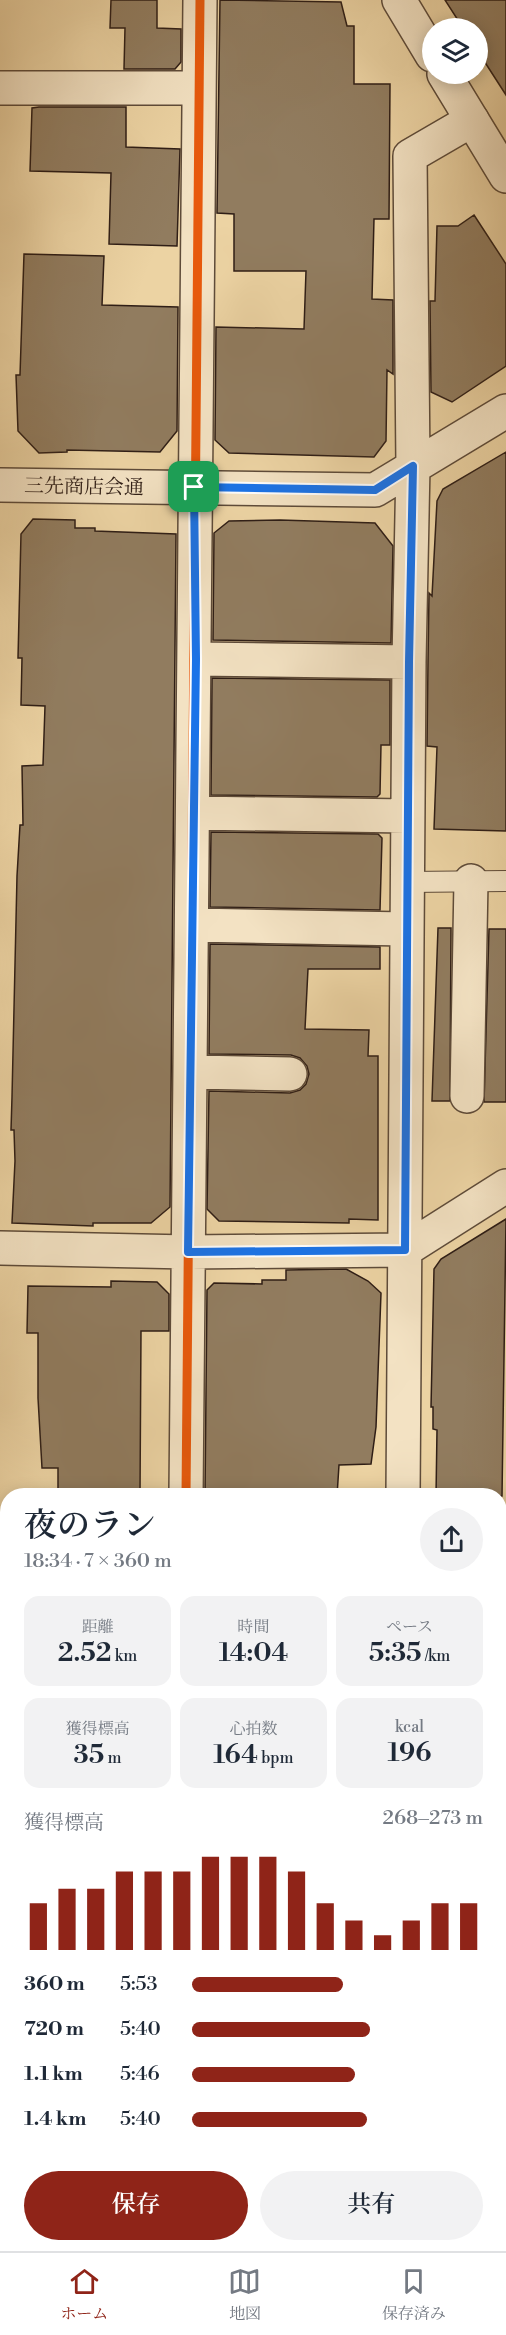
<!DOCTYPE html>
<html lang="ja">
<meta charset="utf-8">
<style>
:root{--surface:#fff;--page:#f2f2f3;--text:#1f2937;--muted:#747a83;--line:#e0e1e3;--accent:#8f2418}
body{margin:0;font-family:"Libre Bodoni","Noto Serif JP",serif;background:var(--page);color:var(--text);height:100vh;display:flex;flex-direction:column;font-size:22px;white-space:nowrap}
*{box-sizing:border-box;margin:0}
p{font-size:20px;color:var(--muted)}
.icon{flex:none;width:33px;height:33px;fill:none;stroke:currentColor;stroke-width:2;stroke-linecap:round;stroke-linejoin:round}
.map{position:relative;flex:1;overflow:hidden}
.details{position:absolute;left:0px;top:1488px;width:507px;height:764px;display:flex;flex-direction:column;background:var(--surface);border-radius:24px 24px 0 0;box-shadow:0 3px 15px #0003}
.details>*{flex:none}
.fabs{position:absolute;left:422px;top:18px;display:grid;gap:12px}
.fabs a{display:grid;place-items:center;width:66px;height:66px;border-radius:50%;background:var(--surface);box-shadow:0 3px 15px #0003;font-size:30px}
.pin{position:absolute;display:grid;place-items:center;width:51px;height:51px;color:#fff;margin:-26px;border-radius:12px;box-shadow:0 3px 9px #0006}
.round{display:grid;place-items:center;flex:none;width:63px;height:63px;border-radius:32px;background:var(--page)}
.head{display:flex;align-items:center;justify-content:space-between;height:102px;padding:0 24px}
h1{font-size:33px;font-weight:600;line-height:45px}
.metrics{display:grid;grid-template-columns:repeat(3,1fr);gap:9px;height:102px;padding:6px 24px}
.metrics div{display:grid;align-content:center;border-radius:15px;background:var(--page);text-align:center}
.metrics b{font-size:26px;font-weight:600}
.metrics small{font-size:16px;font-weight:400}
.metrics p{font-size:16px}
.chart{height:168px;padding:12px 24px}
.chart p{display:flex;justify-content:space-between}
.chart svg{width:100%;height:108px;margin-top:6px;stroke:var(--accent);stroke-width:6}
.primary-button{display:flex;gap:12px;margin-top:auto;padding:12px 24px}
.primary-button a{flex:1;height:69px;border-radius:36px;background:var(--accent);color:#fff;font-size:24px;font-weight:600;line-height:69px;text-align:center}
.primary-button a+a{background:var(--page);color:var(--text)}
ul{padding:0 24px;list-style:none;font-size:20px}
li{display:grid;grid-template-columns:96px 72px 1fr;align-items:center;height:45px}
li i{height:15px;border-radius:8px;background:var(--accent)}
.menu{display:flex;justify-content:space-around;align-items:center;height:84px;border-top:2px solid var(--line);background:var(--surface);font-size:16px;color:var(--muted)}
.menu a{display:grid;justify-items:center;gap:3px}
.menu .on{color:var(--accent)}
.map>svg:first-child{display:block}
.green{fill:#ccb48b;stroke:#7e6950;stroke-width:1.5}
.building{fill:#917c5f;stroke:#2f1e16;stroke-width:1.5}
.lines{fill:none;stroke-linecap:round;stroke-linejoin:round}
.service-casing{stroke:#5e4b39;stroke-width:22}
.minor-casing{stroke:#5e4b39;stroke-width:36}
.tertiary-casing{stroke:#5e4b39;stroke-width:36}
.service{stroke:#f3e2c3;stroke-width:20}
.minor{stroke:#f3e2c3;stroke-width:33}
.tertiary{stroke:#f3e2c3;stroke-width:33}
.cycleway-casing{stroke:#f3e2c3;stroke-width:13}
.cycleway{stroke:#e8590c;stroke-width:9}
.route-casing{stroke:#fff;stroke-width:12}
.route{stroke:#1a73e8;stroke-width:8}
.labels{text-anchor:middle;stroke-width:6;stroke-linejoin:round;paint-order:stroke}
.street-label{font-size:20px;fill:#2f1e16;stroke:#f3e2c3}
</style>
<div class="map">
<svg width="506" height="2251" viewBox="0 0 506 2251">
<rect width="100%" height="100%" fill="#ecd3a3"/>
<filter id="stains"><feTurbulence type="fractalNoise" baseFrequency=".00333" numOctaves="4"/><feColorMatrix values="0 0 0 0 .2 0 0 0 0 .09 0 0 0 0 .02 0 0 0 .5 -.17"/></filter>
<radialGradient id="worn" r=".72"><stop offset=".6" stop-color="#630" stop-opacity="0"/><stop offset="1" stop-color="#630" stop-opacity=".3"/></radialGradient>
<path class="green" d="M 500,1597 L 506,1597 L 506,1707 L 500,1711 Z"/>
<path class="building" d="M 111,0 L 157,0 L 157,28 L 181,29 L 181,62 L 175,69 L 124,69 L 125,28 L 110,28 Z
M 220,0 L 341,2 L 347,26 L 354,26 L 354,84 L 390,84 L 389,219 L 374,219 L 372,299 L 393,300 L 393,374 L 387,370 L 386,441 L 374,457 L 229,453 L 215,440 L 216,327 L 304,329 L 306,271 L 234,271 L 234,214 L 217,213 Z
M 445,0 L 506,0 L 506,95 L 477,50 L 477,28 L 463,28 Z
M 39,107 L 126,107 L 126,147 L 180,149 L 177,246 L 109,244 L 111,173 L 30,171 L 32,108 Z
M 474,215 L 506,264 L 506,366 L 452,402 L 431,392 L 430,301 L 435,301 L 437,226 L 458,226 Z
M 24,254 L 104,256 L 102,305 L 178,307 L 177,431 L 160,452 L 67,450 L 67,452 L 39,453 L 18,431 L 16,375 L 20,375 Z
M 506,452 L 506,831 L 434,829 L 437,747 L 427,746 L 428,662 L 429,593 L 432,596 L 437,501 L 443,489 Z
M 33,519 L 75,520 L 75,528 L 95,528 L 95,531 L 176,534 L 170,1207 L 151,1223 L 93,1223 L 93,1226 L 12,1223 L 15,1161 L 14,1130 L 11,1130 L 12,1097 L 17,876 L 20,825 L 23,825 L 22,766 L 43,765 L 45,706 L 21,705 L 22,658 L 18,658 L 21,534 Z
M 280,520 L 375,523 L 393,546 L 391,643 L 213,640 L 214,533 L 229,521 Z
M 212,678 L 390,680 L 390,745 L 381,745 L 380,794 L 377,797 L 211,795 Z
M 211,832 L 378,834 L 382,838 L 380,910 L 210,907 Z
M 438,928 L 451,928 L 450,1101 L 432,1101 Z
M 489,929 L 506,929 L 506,1102 L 484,1102 Z
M 210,944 L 380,947 L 380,969 L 308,969 L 305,1029 L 369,1030 L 368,1056 L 378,1056 L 378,1220 L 349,1219 L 349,1223 L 219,1221 L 207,1209 L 209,1091 L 290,1093 L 300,1090 L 306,1084 L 309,1074 L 307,1066 L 300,1058 L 291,1055 L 209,1054 Z
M 506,1219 L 502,1496 L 436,1496 L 437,1430 L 433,1429 L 433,1407 L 431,1407 L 434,1269 L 441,1259 Z
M 346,1269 L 368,1281 L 381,1293 L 376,1427 L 371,1464 L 339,1465 L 337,1496 L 205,1496 L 207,1290 L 214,1283 L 262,1284 L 262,1280 L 286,1280 L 286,1270 Z
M 111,1281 L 157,1282 L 169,1294 L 169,1331 L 141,1331 L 140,1496 L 58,1496 L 58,1468 L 42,1468 L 38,1398 L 38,1333 L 27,1333 L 28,1286 L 111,1287 Z"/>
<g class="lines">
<defs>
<path id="service" d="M 408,882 L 506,881"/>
<path id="minor" d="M 0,88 L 199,88
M 0,485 L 375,490 L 506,411
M 196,659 L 409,662
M 193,813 L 407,816
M 192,925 L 406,929
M 192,1072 L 290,1074
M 467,1096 L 471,881
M 0,1248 L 188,1252 L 405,1250 L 506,1186
M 186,1496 L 200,0
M 403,1496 L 409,662 L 413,466 L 410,156 L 472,120
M 500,1814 L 506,1809
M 217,2251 L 217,2244
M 395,2251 L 395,2244"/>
<path id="tertiary" d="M 399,0 L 432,55
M 444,74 L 506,176
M 0,1887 L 8,1888
M 500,1971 L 506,1975"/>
</defs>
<use href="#service" class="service-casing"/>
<use href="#minor" class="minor-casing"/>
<use href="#tertiary" class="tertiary-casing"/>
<use href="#service" class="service"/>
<use href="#minor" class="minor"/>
<use href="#tertiary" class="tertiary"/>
<defs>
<path id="cycleway" d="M 186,1496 L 200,0"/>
</defs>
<use href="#cycleway" class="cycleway-casing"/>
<use href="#cycleway" class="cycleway"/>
</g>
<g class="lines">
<defs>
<path id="route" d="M 413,466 L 409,662 L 405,1250 L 188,1252 L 196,659 L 194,487 L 375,490 Z"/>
</defs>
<use href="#route" class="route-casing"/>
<use href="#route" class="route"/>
</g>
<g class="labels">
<g class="street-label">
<text transform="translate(84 486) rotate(1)" y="7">三先商店会通</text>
</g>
</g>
<rect width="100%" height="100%" filter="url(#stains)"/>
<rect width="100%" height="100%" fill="url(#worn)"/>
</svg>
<div class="fabs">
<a><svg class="icon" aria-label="layers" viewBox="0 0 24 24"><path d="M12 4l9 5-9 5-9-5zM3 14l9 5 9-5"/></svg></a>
</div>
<div class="pin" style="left:194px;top:487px;background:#1e9e55"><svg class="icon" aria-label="arrive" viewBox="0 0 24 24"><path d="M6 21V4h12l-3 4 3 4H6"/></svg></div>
<section class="details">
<div class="head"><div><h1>夜のラン</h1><p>18:34 · 7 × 360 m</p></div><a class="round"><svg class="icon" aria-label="share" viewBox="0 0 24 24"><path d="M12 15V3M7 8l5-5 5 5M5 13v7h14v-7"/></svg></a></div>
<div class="metrics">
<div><p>距離</p><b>2.52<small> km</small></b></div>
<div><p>時間</p><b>14:04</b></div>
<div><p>ペース</p><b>5:35<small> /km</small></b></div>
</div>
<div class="metrics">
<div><p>獲得標高</p><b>35<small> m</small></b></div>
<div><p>心拍数</p><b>164<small> bpm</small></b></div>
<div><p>kcal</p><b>196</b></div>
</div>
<div class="chart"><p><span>獲得標高</span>268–273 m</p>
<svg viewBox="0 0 160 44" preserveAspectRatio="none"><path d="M5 44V25M15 44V19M25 44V19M35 44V12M45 44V12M55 44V12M65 44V6M75 44V6M85 44V6M95 44V12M105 44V25M115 44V32M125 44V38M135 44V32M145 44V25M155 44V25"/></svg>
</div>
<ul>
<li><b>360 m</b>5:53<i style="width:52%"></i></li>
<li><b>720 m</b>5:40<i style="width:61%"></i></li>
<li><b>1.1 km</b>5:46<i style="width:56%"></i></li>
<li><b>1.4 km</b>5:40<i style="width:60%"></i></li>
</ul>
<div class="primary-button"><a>保存</a><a>共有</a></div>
</section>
</div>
<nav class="menu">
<a class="on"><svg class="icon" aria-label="home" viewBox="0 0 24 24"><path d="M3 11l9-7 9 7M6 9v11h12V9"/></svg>ホーム</a>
<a><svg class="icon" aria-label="map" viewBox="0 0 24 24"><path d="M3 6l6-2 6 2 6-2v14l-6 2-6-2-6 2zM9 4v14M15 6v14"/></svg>地図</a>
<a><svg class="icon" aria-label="saved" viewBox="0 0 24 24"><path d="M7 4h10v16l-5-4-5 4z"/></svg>保存済み</a>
</nav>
